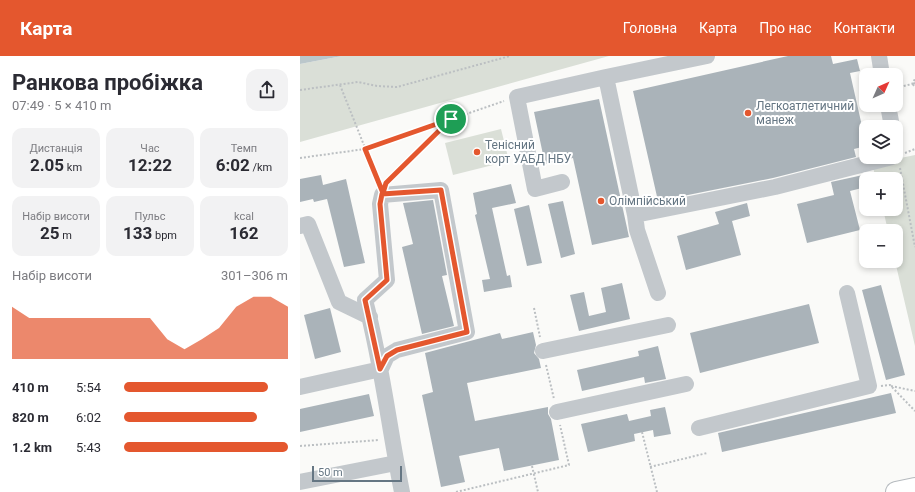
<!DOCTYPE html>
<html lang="uk">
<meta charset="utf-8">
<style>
:root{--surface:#fff;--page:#f2f2f3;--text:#2b2b33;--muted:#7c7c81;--accent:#e4572e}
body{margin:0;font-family:Roboto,sans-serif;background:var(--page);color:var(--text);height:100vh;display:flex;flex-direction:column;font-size:15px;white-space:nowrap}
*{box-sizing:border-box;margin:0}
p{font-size:13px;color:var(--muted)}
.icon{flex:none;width:22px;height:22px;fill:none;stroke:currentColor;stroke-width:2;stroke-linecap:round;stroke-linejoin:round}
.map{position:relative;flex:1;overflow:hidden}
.sheet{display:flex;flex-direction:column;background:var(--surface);width:300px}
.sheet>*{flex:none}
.needle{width:26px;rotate:45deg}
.controls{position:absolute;left:559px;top:12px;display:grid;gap:8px}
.controls a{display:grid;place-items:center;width:44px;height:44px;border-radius:8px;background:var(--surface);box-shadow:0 2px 6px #0003;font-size:20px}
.scale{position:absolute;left:12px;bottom:10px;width:90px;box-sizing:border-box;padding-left:4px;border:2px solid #657683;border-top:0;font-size:11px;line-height:14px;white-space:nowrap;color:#657683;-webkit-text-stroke:3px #fff;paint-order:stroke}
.pin{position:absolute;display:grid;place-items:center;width:34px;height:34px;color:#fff;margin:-17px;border:2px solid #fff;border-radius:50%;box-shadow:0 1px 4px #0007}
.round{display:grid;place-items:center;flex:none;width:42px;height:42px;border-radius:12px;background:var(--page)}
.headline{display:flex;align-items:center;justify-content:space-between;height:68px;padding:0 12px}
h1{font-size:22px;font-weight:700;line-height:30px}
.stats{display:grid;grid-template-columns:repeat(3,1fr);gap:6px;height:68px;padding:4px 12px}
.stats div{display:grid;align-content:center;border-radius:10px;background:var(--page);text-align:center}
.stats b{font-size:17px;font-weight:700}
.stats small{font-size:11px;font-weight:400}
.stats p{font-size:11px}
.chart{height:112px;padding:8px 12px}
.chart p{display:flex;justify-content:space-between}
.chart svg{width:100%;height:72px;margin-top:4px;fill:var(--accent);opacity:.7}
ul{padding:0 12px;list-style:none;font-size:13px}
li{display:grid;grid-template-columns:64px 48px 1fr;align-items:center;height:30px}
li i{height:10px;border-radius:5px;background:var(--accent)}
header{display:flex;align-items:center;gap:24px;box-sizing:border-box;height:56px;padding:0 20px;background:var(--accent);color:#fff}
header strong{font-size:19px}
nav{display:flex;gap:22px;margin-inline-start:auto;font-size:14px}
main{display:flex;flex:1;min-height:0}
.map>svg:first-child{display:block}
.green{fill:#dadfd7}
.water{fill:#bbc7cb}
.building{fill:#aab3b9}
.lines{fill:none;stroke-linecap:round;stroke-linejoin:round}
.major-casing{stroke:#b5babe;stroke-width:22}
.path{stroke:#bbbfc2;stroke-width:2;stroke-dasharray:2 2;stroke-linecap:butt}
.minor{stroke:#c3c8cc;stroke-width:16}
.major{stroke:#fff;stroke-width:20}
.route-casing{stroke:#fff;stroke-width:8}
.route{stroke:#e4572e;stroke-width:5}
.poi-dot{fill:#e4572e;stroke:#fff;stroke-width:1.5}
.labels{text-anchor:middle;stroke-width:4;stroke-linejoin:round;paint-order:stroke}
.poi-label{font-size:12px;fill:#657683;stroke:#fff;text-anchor:start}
</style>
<header>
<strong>Карта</strong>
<nav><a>Головна</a><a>Карта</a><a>Про нас</a><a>Контакти</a></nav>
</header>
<main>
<section class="sheet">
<div class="headline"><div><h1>Ранкова пробіжка</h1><p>07:49 · 5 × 410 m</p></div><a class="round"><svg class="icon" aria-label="share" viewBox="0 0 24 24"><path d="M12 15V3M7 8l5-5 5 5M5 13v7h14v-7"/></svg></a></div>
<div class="stats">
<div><p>Дистанція</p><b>2.05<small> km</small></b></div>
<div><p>Час</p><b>12:22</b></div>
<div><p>Темп</p><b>6:02<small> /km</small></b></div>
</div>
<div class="stats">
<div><p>Набір висоти</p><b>25<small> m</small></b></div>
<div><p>Пульс</p><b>133<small> bpm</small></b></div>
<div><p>kcal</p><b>162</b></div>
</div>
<div class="chart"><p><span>Набір висоти</span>301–306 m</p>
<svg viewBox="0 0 160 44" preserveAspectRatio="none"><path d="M0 44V12L10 19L20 19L30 19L40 19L50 19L60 19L70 19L80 19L90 32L100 38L110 32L120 25L130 12L140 6L150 6L160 12V44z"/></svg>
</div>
<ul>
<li><b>410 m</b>5:54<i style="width:88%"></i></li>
<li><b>820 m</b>6:02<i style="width:81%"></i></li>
<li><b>1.2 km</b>5:43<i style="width:100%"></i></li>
</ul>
</section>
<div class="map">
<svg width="615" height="436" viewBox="0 0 615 436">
<rect width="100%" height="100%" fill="#fafaf8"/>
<path class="green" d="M 42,0 L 309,0 L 0,86 L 0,8 Z
M 201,73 L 209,105 L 153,119 L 145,87 Z
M 615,99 L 615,290 L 595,205 L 596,175 L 588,175 L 583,153 L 596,153 L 596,123 L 576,123 L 572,108 Z"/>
<path class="water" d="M 0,0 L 42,0 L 0,8 Z"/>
<path class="building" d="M 488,0 L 531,0 L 533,8 L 557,3 L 560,15 L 550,17 L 564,79 L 566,79 L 566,90 L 554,93 L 556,101 L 473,122 L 358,145 L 333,35 Z
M 299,43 L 329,181 L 292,189 L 273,102 L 245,108 L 234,56 Z
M 21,119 L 23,129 L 46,123 L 65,207 L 44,211 L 27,143 L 14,146 L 13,143 L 0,146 L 0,123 Z
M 563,119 L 566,131 L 550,135 L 560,174 L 507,187 L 497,148 L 534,139 L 531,126 Z
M 211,128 L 216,147 L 192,152 L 207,220 L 210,219 L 212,231 L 184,236 L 182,224 L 190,223 L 175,159 L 177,158 L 173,137 Z
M 133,144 L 147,219 L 142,220 L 154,270 L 122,278 L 102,191 L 113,188 L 103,147 Z
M 263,145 L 275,198 L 261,202 L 248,148 Z
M 447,147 L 450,160 L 432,165 L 441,199 L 386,214 L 377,180 L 419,168 L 415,156 Z
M 229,149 L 242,207 L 227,210 L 214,153 Z
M 322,227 L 330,263 L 279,275 L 270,239 L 284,236 L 289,260 L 306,256 L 301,232 Z
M 581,229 L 605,319 L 586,324 L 562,234 Z
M 509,248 L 519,287 L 400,317 L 390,277 Z
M 30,252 L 41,296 L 15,303 L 4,259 Z
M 233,276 L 236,289 L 234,297 L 239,303 L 241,312 L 167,327 L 175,365 L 248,351 L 248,358 L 251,363 L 259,404 L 204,415 L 199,392 L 159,400 L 165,426 L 141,431 L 122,339 L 133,336 L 125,297 L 200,277 L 202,283 Z
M 358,290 L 366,323 L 345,327 L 344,321 L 282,335 L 277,314 L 339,300 L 338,295 Z
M 591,337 L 596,357 L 422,396 L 418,377 Z
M 69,338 L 74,360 L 0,376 L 0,353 Z
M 365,351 L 371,378 L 354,381 L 353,374 L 334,378 L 335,385 L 288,396 L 281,368 L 327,358 L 329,365 L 351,360 L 350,354 Z"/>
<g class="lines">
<defs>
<path id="major" d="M 596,436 L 615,432"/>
</defs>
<use href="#major" class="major-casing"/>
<path class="path" d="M 615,27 L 612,28 L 615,30
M 40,29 L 79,127
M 596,32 L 612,28 L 615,23
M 0,34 L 58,26 L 77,30 L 97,31 L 210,0
M 605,97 L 615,93
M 0,102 L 65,93 L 204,45
M 600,112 L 615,191
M 88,125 L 149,65
M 234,252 L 240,281
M 246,309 L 254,343
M 581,330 L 590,329 L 615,355
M 591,330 L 615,335
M 342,376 L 357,436
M 0,390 L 79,384
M 232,410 L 238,436
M 350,411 L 407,397
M 156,436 L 269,409 L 260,369"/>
<path class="minor" d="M 407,0 L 306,21 L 335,159 L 475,131 L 592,101
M 579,0 L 582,19
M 588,49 L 592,71
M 262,126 L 235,133 L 217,41 L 306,21
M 335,159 L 337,174 L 358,237
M 0,170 L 8,168 L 39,246 L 70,261
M 243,295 L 368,269
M 0,331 L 81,313 L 87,300 L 97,294 L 167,276 L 141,134 L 82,139 L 80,148 L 87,224 L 65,244 C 82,307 89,372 102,436
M 257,356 L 386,328
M 399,372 L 569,330 L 547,237
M 0,426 L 96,407"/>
<use href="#major" class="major"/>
</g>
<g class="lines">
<defs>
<path id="route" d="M 151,63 L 65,93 L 83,137 L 82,138 L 80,148 L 87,224 L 65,244 L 80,313 L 87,300 L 97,294 L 167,276 L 141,134 L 82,138 L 83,137 L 86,127 L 151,63"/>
</defs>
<use href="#route" class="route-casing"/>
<use href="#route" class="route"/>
</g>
<g class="poi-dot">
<circle cx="448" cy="57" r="4"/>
<circle cx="177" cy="96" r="4"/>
<circle cx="301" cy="145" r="4"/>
</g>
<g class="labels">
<g class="poi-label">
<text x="456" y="54">Легкоатлетичний<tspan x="456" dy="14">манеж</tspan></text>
<text x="185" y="93">Тенісний<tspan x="185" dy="14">корт УАБД НБУ</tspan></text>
<text x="309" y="149">Олімпійський</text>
</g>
</g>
</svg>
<div class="controls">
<a><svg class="needle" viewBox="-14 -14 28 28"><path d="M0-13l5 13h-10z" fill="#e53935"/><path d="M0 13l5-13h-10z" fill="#7c7c81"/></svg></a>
<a><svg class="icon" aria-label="layers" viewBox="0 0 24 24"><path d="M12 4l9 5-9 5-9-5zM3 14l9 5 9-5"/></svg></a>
<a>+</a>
<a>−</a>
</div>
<div class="scale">50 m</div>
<div class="pin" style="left:151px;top:63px;background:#1e9e55"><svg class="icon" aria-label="arrive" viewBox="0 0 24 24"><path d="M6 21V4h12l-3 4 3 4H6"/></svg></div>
</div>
</main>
